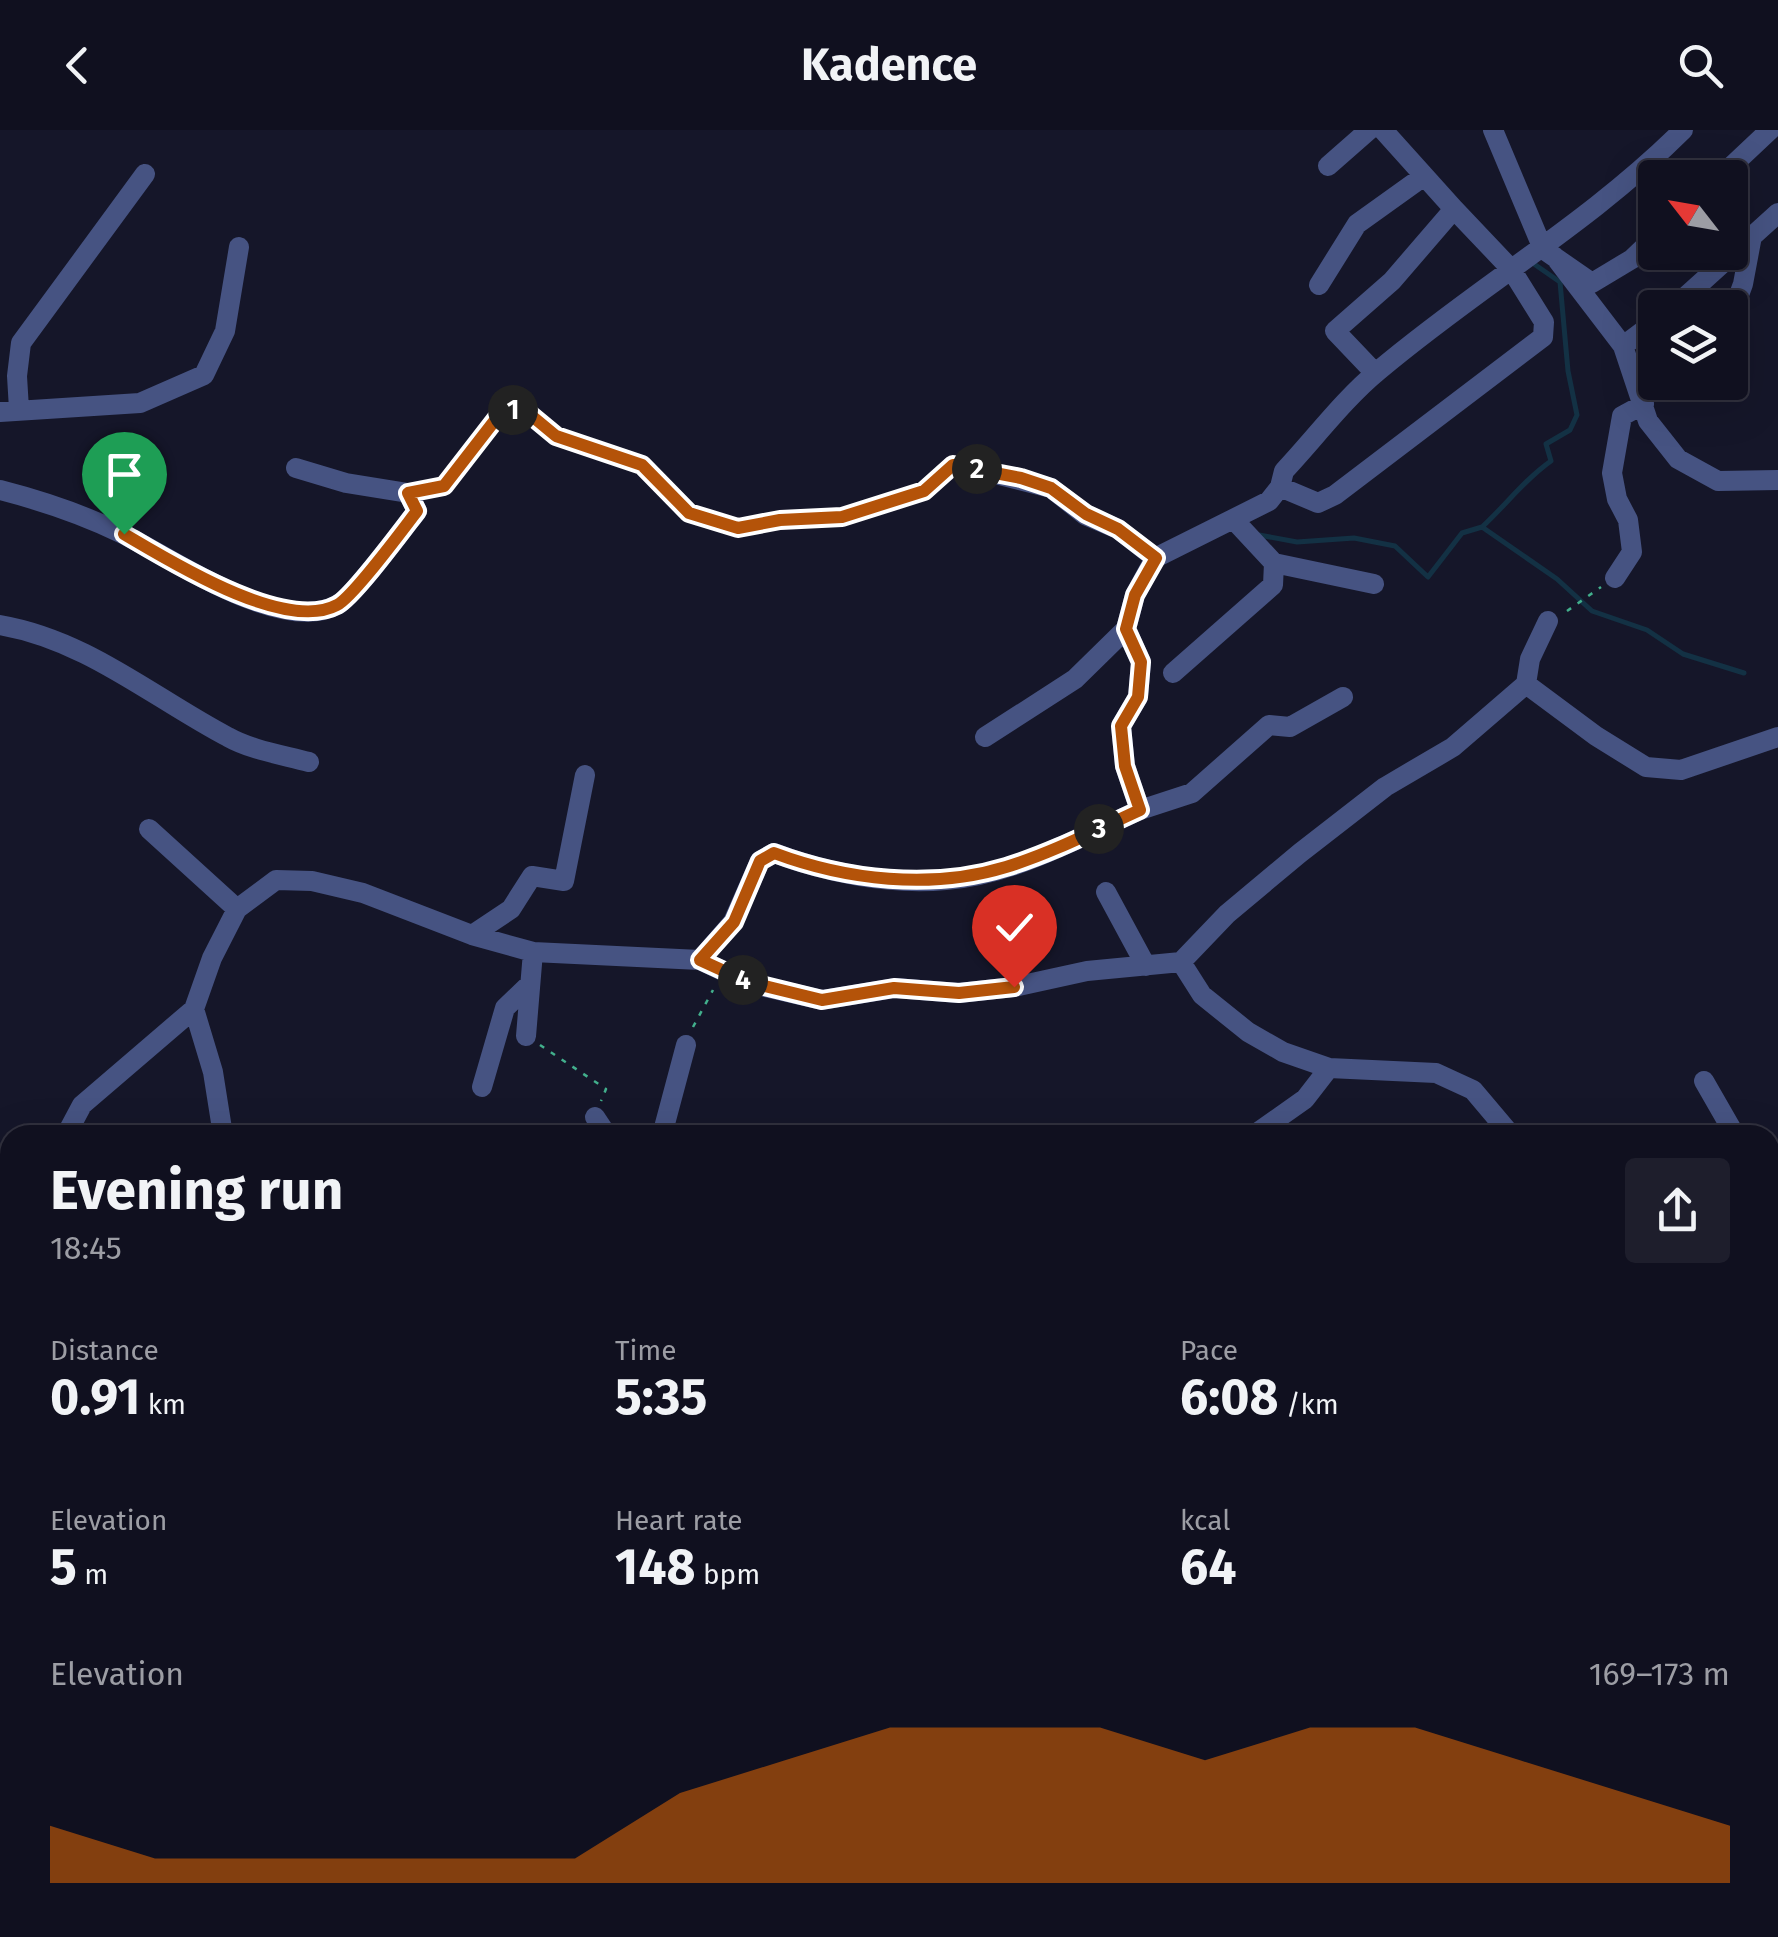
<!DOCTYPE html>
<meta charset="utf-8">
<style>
:root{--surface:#10101f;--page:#1e1e2c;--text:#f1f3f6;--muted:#9c9da4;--line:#30303d;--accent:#b45309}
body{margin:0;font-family:"Fira Sans",sans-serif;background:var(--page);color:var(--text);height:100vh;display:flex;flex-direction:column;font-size:38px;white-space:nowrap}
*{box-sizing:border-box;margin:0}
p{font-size:32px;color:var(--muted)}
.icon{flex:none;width:55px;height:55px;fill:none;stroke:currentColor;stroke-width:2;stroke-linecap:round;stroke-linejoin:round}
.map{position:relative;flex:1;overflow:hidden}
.side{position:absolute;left:0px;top:995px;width:1780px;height:812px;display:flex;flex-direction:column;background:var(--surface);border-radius:30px 30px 0 0;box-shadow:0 10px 40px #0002,0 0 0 2px var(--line)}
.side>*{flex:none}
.needle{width:65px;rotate:301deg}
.buttons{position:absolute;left:1638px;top:30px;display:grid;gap:20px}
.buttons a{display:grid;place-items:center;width:110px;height:110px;border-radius:10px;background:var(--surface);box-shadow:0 10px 40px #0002,0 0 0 2px var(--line);font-size:50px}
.pin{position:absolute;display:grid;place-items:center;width:85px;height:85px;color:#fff;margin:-102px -42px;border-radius:50% 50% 50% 0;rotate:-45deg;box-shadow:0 0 10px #0007}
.pin .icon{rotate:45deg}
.km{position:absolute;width:50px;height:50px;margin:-25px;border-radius:50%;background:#222;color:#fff;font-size:28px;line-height:50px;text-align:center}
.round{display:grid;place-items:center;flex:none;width:105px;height:105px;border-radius:10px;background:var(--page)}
.head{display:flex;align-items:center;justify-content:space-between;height:170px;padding:0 50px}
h1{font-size:55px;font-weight:700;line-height:75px}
.stats{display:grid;grid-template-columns:repeat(3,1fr);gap:15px;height:170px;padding:10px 50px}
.stats div{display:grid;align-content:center}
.stats b{font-size:50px;font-weight:700}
.stats small{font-size:28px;font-weight:400}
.stats p{font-size:28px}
.chart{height:280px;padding:20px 50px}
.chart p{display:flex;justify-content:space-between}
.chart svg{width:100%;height:180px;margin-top:10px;fill:var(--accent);opacity:.7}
header{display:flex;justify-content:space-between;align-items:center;height:130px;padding:0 50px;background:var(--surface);font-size:45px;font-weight:700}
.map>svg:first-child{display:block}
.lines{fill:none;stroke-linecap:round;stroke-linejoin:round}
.stream{stroke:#133144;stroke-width:5}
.path{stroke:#42af8c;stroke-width:2.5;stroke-dasharray:5 8;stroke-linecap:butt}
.minor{stroke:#465382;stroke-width:20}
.major{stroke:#a376ed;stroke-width:25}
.route-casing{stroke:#fff;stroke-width:20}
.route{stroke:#b45309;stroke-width:12}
</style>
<header><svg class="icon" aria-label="back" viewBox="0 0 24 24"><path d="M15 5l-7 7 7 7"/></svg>Kadence<svg class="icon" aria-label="search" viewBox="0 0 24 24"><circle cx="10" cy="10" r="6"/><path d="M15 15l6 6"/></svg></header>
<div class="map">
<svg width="1778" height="1807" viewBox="0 0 1778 1807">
<rect width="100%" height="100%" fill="#151629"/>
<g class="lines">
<path class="stream" d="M 1482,397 C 1505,376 1525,349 1551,331 L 1546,314 L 1570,300 L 1577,285 L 1568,241 L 1560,152 L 1534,134
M 1259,405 L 1297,412 L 1354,408 L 1395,416 L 1428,447 L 1462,403 L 1482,397 L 1557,449 L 1592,481 L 1647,500 L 1683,524 L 1744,543"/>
<path class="path" d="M 430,359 L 444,356 L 499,285 L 521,277 L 556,307 L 642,335 L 689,383 L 738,398 L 780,390 L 842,387 L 924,361 L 945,342
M 1567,481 L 1601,457
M 693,897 L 713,860
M 540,915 L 606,959 L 601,971
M 1770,1318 L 1778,1321"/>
<path class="minor" d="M 1383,0 L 1454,79
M 1493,0 L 1543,119 L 1592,153 L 1632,129 L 1655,107
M 1328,36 L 1369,0
M 1719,48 L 1770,0
M 1555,127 L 1623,216 L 1648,291 L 1678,329 L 1718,351 L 1778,350
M 1319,155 L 1357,94 L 1424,46
M 1673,178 L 1778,83
M 1730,189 L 1743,154 L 1752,106
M 1623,216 L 1655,192
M 19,279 L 17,246 L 21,213 L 145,44
M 0,282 L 140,273 L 204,245 L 225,201 L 239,117
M 964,336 L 1051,358 L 1085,385 L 1118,399 L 1155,428
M 1280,357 L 1318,373 L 1335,365 L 1543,207 L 1544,192 L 1511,139 L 1454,79 L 1392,151 L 1335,201 L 1375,243
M 0,360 C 43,371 84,385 123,404 C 173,429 281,505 337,475 C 353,467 403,399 417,381 L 408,363 L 346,353 L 296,338
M 1274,433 L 1374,454
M 1615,448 L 1632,422 L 1628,390 L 1617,369 L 1612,343 L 1622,286 L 1644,274
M 0,495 C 87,510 152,567 228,607 C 251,620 283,625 309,632
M 1173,543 L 1273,455 L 1274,433 L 1234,390
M 1526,554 L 1530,529 L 1548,491
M 985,607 L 1075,549 L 1126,499
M 1140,680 L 1192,663 L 1269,595 L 1290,597 L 1343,567
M 149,699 L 237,779
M 1106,762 L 1146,836
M 472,805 L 511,779 L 532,746 L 564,751 L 585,645
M 700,830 L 733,792 L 760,731 L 774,723 C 827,743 889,755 946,750 C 1014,745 1080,707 1140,680 L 1125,636 L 1121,596 L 1138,567 L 1141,532 L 1126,499 L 1135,465 L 1155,428 L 1269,371 L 1280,357 L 1284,341 C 1315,308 1344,269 1378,241 C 1477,157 1591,92 1683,0
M 1181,832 L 1202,865 L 1248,902 L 1283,922 L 1329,938 L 1436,943 L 1473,960 L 1511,1005
M 194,879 L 213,942 L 223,1005
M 526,906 L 533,822
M 1704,951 L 1735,1005
M 482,957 L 505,878 L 530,854
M 595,987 L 607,1005
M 66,1005 L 82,975 L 194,879 L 212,828 L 237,779 L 276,750 L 312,751 L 363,763 L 472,805 L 533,822 L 700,830 L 748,853 L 822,870 L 895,858 L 959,863 L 1014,857 L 1087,841 L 1181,832 L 1227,784 L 1300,723 L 1385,657 L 1453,617 L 1526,554 L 1596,606 L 1646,637 L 1681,640 L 1778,607
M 662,1005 L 686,915
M 1254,1005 L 1305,969 L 1329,938
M 1770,1046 L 1778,1044
M 0,1132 L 10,1132
M 1770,1137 L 1778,1135
M 1770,1208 L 1778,1213
M 0,1270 L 10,1275
M 1770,1417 L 1778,1397
M 1770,1729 L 1778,1724
M 598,1798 L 605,1807
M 668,1798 L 669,1807
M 707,1798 L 708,1807
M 1019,1798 L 1019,1807
M 1255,1798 L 1260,1807
M 1713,1798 L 1719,1807
M 231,1807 L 327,1798
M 793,1807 L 793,1798
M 1618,1807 L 1639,1798"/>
<path class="major" d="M 1770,1502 L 1778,1494
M 1770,1567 L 1778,1559
M 1339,1807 L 1405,1798
M 1492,1807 L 1514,1798"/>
</g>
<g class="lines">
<defs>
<path id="route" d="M 124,404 C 170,431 285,503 337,475 C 353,467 403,399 417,381 L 408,363 L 444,356 L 499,285 L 521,277 L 556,306 L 642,335 L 689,383 L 738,398 L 780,390 L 842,387 L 924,361 L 953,335 L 1021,348 L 1051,358 L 1086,384 L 1118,399 L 1156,428 L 1135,465 L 1126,499 L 1141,532 L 1138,567 L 1121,596 L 1125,636 L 1140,680 C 1096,700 1052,723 1006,737 C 931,760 846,750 774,723 L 760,731 L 734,792 L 700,830 L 748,852 L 822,870 L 894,858 L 959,863 L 1014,857"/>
</defs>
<use href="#route" class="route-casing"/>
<use href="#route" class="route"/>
</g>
</svg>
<div class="buttons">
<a><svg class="needle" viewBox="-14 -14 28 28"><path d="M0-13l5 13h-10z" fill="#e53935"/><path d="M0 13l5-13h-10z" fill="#9c9da4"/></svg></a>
<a><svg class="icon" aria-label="layers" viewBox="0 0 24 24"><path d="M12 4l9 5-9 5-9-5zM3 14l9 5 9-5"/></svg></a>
</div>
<div class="pin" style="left:124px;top:404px;background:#1e9e55"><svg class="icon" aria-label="arrive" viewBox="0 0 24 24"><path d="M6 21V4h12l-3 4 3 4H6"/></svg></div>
<div class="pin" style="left:1014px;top:857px;background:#d93025"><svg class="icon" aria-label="check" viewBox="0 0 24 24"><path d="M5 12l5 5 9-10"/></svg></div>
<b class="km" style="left:513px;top:280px">1</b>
<b class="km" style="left:977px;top:339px">2</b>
<b class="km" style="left:1099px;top:699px">3</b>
<b class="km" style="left:743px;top:850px">4</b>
<section class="side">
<div class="head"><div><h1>Evening run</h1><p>18:45</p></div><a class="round"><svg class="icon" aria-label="share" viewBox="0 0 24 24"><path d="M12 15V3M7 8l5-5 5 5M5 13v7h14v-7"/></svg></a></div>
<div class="stats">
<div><p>Distance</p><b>0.91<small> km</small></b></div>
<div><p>Time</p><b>5:35</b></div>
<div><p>Pace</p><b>6:08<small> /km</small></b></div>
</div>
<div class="stats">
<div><p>Elevation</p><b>5<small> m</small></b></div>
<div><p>Heart rate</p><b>148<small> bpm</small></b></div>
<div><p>kcal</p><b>64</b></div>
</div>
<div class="chart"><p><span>Elevation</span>169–173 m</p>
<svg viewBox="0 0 160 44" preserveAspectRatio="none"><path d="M0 44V30L10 38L20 38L30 38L40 38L50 38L60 22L70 14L80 6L90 6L100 6L110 14L120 6L130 6L140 14L150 22L160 30V44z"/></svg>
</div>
</section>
</div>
